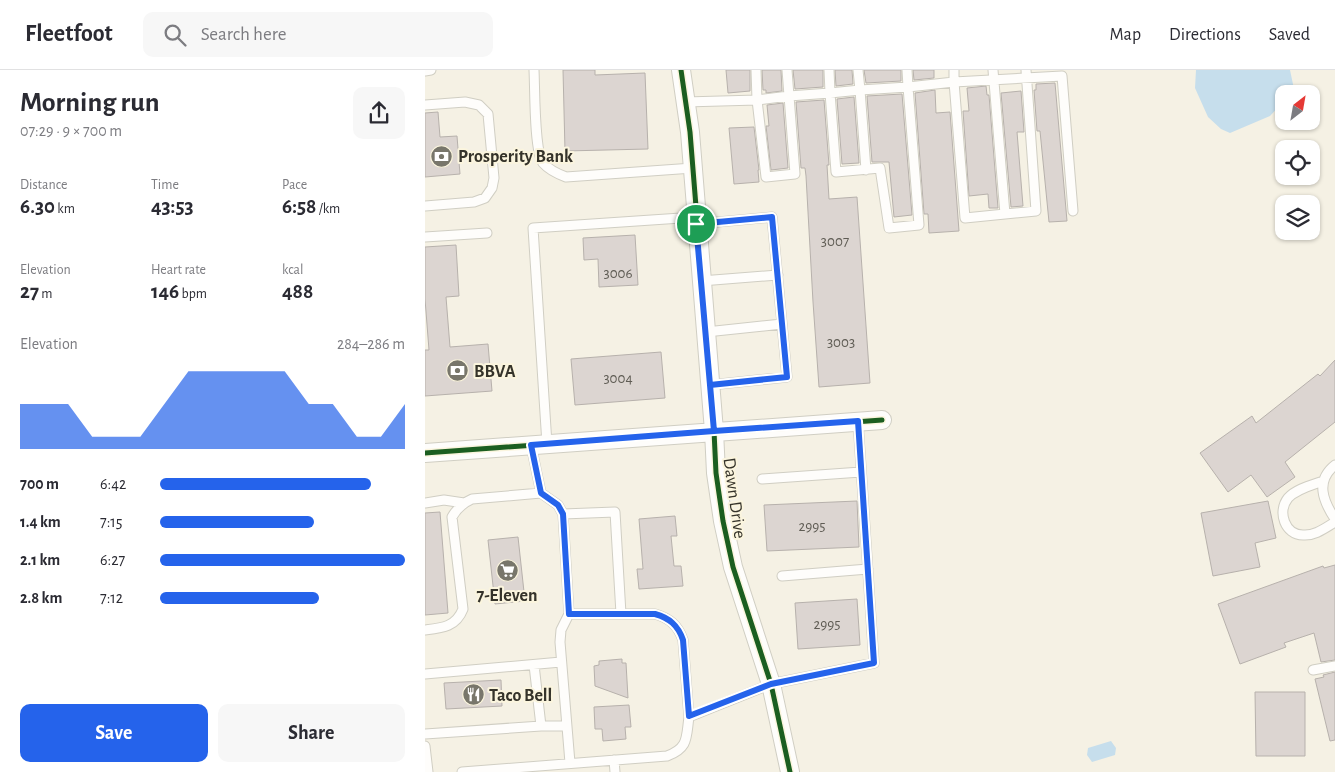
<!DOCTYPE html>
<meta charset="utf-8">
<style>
:root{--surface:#fff;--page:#f7f7f7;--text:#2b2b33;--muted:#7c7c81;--line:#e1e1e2;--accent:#2563eb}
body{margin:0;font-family:"Alegreya Sans",sans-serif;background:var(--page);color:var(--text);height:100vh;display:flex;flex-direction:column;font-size:19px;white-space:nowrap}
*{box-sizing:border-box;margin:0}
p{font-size:16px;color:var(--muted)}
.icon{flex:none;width:28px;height:28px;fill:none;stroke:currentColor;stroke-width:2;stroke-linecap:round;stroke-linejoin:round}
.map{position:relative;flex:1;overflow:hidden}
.drawer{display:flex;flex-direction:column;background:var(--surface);width:425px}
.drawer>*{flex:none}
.needle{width:32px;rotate:31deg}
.fabs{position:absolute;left:850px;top:15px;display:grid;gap:10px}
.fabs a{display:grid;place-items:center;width:45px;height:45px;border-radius:10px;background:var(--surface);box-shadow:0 1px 4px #0004;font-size:25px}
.pin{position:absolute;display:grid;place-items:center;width:42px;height:42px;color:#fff;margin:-21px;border:2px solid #fff;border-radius:50%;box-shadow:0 1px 5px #0007}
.round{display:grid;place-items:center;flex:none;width:52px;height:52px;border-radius:10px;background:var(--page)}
.head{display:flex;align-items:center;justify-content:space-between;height:85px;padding:0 20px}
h1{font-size:28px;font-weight:700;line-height:38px}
.figures{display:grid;grid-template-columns:repeat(3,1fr);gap:8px;height:85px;padding:5px 20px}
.figures div{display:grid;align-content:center}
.figures b{font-size:21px;font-weight:700}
.figures small{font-size:14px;font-weight:400}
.figures p{font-size:14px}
.chart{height:140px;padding:10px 20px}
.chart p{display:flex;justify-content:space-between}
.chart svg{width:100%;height:90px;margin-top:5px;fill:var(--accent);opacity:.7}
.cta{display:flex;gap:10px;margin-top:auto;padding:10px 20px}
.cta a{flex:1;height:58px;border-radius:10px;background:var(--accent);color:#fff;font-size:20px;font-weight:700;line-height:58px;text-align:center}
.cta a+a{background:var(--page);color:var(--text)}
ul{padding:0 20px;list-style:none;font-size:16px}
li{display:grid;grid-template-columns:80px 60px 1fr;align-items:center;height:38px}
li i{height:12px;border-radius:6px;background:var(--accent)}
header{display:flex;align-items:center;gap:30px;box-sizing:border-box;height:70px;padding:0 25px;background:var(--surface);border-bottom:1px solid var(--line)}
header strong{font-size:24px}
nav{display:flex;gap:28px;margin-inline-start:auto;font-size:18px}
.search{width:350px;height:45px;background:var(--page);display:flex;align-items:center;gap:12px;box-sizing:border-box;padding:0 18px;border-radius:10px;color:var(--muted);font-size:19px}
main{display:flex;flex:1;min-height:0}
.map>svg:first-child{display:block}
.water{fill:#c6deec}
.building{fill:#dcd5d1;stroke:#b7b1ac}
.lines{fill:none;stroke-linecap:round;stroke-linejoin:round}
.lane-casing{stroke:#d0cec3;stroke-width:11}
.street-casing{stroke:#d0cec3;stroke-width:20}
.lane{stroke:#fefdfb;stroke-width:9}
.street{stroke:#fefdfb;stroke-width:18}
.cycleway-casing{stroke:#fbf5de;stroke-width:8}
.cycleway{stroke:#1b5e20;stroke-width:5}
.route-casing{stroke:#fff;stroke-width:10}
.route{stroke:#2563eb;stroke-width:6}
.labels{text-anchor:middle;stroke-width:4;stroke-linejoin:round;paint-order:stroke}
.number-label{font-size:15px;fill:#5f5c54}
.poi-label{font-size:18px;font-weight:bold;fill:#35332a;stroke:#fbf5de;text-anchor:start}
.street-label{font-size:18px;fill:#35332a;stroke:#fbf5de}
</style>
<header>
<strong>Fleetfoot</strong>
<div class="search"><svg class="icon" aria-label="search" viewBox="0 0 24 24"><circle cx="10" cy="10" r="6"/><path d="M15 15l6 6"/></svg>Search here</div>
<nav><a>Map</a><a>Directions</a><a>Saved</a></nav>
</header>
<main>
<section class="drawer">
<div class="head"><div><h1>Morning run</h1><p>07:29 · 9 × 700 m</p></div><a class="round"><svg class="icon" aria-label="share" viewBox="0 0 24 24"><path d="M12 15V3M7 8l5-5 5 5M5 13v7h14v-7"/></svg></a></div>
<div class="figures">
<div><p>Distance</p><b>6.30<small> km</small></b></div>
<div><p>Time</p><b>43:53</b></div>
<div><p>Pace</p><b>6:58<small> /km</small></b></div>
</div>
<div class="figures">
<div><p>Elevation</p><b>27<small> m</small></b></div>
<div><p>Heart rate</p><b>146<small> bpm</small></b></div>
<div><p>kcal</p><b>488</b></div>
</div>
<div class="chart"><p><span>Elevation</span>284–286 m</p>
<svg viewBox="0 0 160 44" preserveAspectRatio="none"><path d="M0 44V22L10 22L20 22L30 38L40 38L50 38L60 22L70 6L80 6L90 6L100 6L110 6L120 22L130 22L140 38L150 38L160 22V44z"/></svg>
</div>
<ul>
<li><b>700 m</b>6:42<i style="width:86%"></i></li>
<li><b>1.4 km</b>7:15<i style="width:63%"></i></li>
<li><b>2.1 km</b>6:27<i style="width:100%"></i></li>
<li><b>2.8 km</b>7:12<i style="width:65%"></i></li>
</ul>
<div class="cta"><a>Save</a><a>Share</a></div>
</section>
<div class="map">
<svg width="910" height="702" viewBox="0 0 910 702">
<rect width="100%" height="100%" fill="#f5f1e4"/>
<path class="water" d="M 771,0 L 865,0 L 869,19 L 865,24 L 859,24 L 859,31 L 845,46 L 805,63 L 796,59 L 783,47 L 770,18 Z
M 686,671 L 691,678 L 690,685 L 667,692 L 662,685 L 663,678 Z"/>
<path class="building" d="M 138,0 L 170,0 L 170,5 L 220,3 L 223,79 L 140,81 Z
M 301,0 L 325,0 L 325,21 L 303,23 Z
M 337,0 L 356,0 L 357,21 L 341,23 L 341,20 L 338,20 Z
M 368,0 L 398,0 L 398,17 L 370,19 Z
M 410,0 L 427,0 L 428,14 L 411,16 Z
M 439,0 L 476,0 L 476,11 L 441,13 Z
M 488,0 L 509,0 L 509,8 L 489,10 Z
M 630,13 L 642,151 L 624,152 L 615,61 L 612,61 L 609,20 L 611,20 L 611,14 Z
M 561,16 L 562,25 L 564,25 L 573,138 L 564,138 L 563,124 L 544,126 L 538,41 L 544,41 L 542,18 Z
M 510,20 L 511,43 L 525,42 L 534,161 L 504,163 L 503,144 L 499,144 L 490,23 Z
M 596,21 L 599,62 L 592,62 L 598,136 L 586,137 L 576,23 Z
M 477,24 L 487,145 L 469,147 L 464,92 L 447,92 L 442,26 Z
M 429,27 L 434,93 L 417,94 L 412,29 Z
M 399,30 L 404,95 L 402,95 L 404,129 L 432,127 L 445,313 L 394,317 L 388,232 L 381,106 L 380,98 L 376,98 L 371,32 Z
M 358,33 L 363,98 L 346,100 L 341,56 L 344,56 L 342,35 Z
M 13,42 L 15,67 L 32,66 L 35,104 L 0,107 L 0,43 Z
M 329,57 L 334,100 L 333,100 L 334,112 L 309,114 L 304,58 Z
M 210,165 L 213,215 L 174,217 L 173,189 L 159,190 L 158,168 Z
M 31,175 L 34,226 L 21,227 L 25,277 L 63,274 L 67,321 L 0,326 L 0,280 L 4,280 L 0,229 L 0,177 Z
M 236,282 L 240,328 L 150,335 L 146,289 Z
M 910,290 L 910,352 L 860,392 L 870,407 L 842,427 L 826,405 L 803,422 L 775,383 L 827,346 L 831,353 L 893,304 L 895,306 Z
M 432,431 L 434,477 L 342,481 L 339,435 Z
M 843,431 L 851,468 L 830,473 L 835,497 L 788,506 L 776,443 Z
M 15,442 L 23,543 L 0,545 L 0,443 Z
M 250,446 L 252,466 L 246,466 L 249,496 L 256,496 L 258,516 L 214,519 L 212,499 L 218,499 L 214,449 Z
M 93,467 L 100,531 L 70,534 L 63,470 Z
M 910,495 L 910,590 L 896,592 L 889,563 L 859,573 L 861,577 L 815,594 L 793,534 L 898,496 L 899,498 Z
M 432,529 L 435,575 L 373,579 L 370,533 Z
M 197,589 L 197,593 L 201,593 L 203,628 L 170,616 L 169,596 L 174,595 L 174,591 Z
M 910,602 L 910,670 L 905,671 L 890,609 L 899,607 L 898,605 Z
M 76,610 L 77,636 L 21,639 L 19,613 Z
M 830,622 L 880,622 L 880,686 L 831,686 Z
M 204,635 L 206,657 L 200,657 L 201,669 L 178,671 L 177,659 L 170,659 L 169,637 Z"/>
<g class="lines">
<defs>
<path id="lane" d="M 109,0 C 110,18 109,81 118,93 C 124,100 133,104 141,107 L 268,98
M 362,0 L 364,26 L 405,23 L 404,0
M 433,0 L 435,20 L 483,17 L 482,0
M 529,0 L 529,12 L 637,6 L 648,141
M 568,0 L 580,144 L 611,141 L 601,0
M 0,1 L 6,0
M 364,26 L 370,104 L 341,107 L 332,30 Z
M 260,32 L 332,30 L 331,0
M 0,35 L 40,32 L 54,35 L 63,44 L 69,108 L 67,118 L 60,128 L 49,132 L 0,136
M 441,100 L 435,20 L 405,23 L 411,102 L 455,98 L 464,158 L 494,155 L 483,17 L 529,12 L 540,148 L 580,144
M 0,167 L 62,163
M 276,211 L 353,205
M 281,262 L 357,254
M 122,374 L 108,158 L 256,148 L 271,154 L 347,147 L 362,307 L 285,315
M 106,375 L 116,423 L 133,435 L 138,444 L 144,544 L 136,560 L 135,572 L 145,693
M 910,395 C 890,411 898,431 910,449
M 337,409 L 436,402
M 898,411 C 887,415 871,419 863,428 C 852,442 860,465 878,465 C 890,466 900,458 910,452
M 0,433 L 19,430 L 39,433
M 138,444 L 190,442 L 196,544
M 357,506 L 443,499
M 144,544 L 230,544 C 244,548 253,555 258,570 L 264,647
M 0,560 C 17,558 31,557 38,539 L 27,447 C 32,438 38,433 47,429 L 116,423
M 888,600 L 910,596
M 0,604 L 136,592
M 116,656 L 142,656
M 0,664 L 116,656 L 109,595
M 0,676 L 3,702
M 189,690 L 190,702
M 37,702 L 242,686 C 264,678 261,667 264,647 L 346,614 L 449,593 L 433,351"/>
<path id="street" d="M 256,0 L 265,62 L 289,361 L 291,403 L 298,451 L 308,497 L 346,614 L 365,702
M 0,383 L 457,350"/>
</defs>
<use href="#lane" class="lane-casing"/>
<use href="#street" class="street-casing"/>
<use href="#lane" class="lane"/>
<use href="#street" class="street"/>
<defs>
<path id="cycleway" d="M 256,0 L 265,62 L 289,361 L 291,403 L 298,451 L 308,497 L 346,614 L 365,702
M 0,383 L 457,350"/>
</defs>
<use href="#cycleway" class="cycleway-casing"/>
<use href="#cycleway" class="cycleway"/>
</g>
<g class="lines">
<defs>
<path id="route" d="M 271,154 L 289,361 L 106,375 L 116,423 L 133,435 L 138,444 L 144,544 L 230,544 C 244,548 253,555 258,570 L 264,646 L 346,614 L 449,593 L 433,351 L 289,361 L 285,315 L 362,307 L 347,147 L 271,154"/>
</defs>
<use href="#route" class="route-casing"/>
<use href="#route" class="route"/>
</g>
<defs>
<symbol id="bank-disc" viewBox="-11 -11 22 22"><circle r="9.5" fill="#78766b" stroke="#fbf5de"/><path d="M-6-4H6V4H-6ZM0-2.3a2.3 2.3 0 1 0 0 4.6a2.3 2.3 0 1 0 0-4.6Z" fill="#fff"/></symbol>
<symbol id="supermarket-disc" viewBox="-11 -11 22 22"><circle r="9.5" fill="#78766b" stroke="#fbf5de"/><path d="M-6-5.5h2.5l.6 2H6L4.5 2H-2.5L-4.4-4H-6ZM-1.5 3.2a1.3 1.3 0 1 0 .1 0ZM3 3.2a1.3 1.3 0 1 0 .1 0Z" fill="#fff"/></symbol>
<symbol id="restaurant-disc" viewBox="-11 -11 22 22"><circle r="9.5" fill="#78766b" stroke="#fbf5de"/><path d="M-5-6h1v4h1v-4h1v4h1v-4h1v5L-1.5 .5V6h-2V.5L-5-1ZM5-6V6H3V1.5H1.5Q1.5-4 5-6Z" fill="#fff"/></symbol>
</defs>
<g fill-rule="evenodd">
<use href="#bank-disc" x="4" y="74" width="25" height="25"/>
<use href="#bank-disc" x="20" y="288" width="25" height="25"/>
<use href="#supermarket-disc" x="70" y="488" width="25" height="25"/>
<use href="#restaurant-disc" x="36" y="612" width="25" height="25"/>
</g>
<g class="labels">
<g class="number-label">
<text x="410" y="176">3007</text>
<text x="193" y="208">3006</text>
<text x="416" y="277">3003</text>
<text x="193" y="313">3004</text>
<text x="387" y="461">2995</text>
<text x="402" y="559">2995</text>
</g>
<g class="poi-label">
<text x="33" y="92">Prosperity Bank</text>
<text x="49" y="307">BBVA</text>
<text x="82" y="531" text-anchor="middle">7-Eleven</text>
<text x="64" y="631">Taco Bell</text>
</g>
<g class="street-label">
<text transform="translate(310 428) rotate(82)" y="6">Dawn Drive</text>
</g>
</g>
</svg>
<div class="fabs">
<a><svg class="needle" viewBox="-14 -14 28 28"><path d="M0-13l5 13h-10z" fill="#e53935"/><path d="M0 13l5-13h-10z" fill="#7c7c81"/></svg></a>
<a><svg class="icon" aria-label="locate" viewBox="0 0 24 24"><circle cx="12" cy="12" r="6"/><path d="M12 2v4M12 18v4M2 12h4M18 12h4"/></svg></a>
<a><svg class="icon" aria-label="layers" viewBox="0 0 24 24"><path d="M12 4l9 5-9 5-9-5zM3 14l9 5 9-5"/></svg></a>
</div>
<div class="pin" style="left:271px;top:154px;background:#1e9e55"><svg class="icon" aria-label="arrive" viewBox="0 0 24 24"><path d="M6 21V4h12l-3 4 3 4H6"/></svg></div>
</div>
</main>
